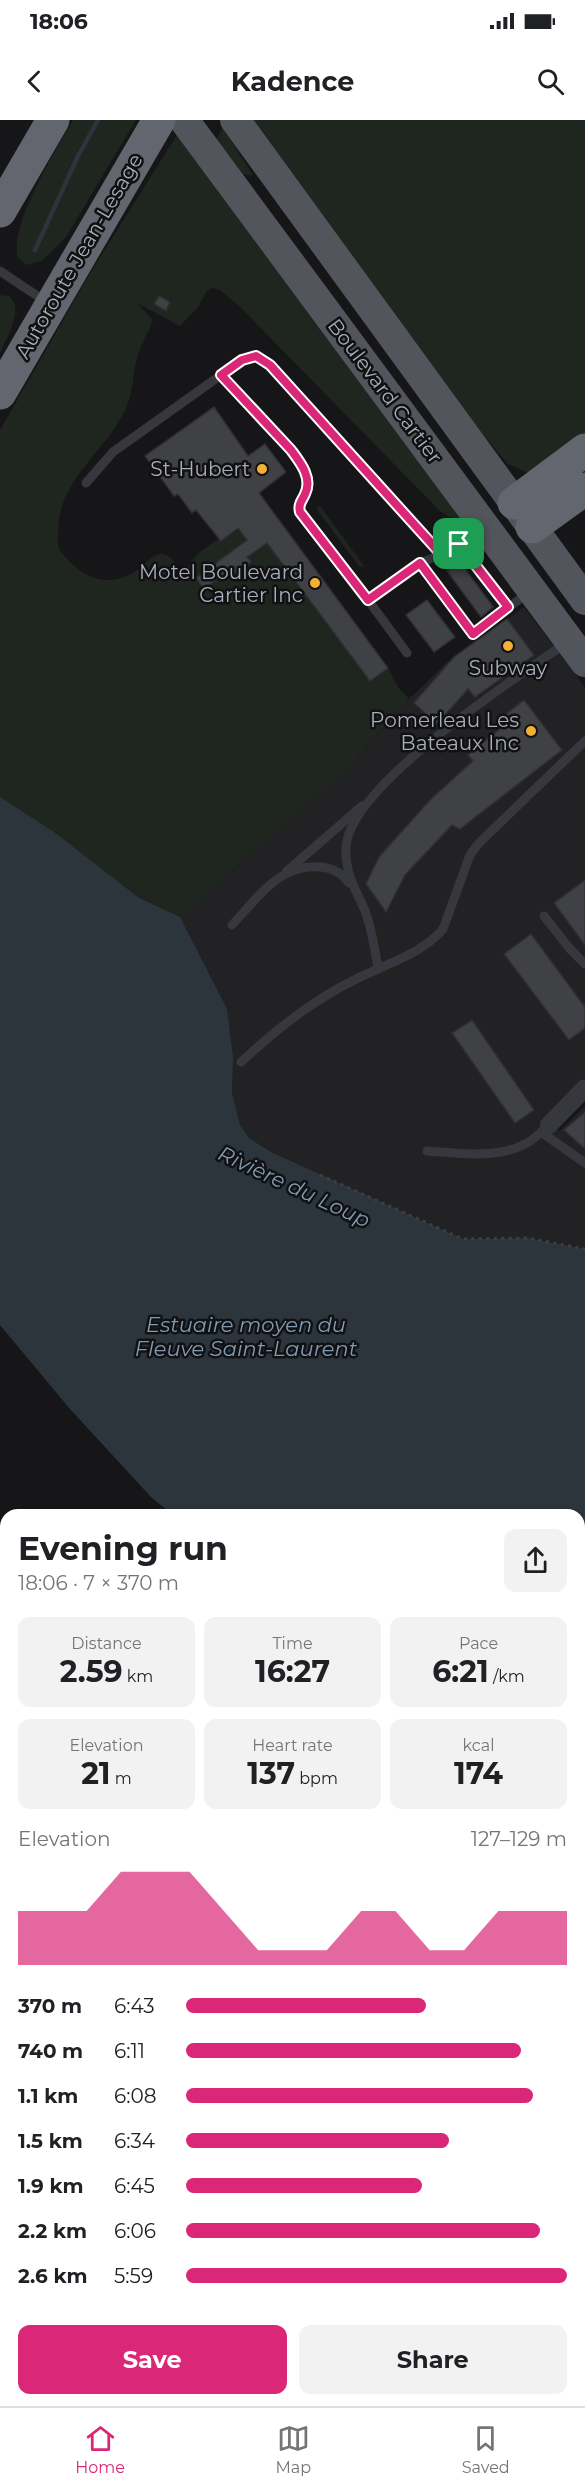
<!DOCTYPE html>
<meta charset="utf-8">
<style>
:root{--surface:#fff;--page:#f2f2f2;--text:#202124;--muted:#757577;--line:#e0e0e0;--accent:#db2777}
body{margin:0;font-family:Montserrat,sans-serif;background:var(--page);color:var(--text);height:100vh;display:flex;flex-direction:column;font-size:22px;white-space:nowrap}
*{box-sizing:border-box;margin:0}
p{font-size:20px;color:var(--muted)}
.icon{flex:none;width:33px;height:33px;fill:none;stroke:currentColor;stroke-width:2;stroke-linecap:round;stroke-linejoin:round}
.map{position:relative;flex:1;overflow:hidden}
.drawer{position:absolute;left:0px;top:1389px;width:585px;height:897px;display:flex;flex-direction:column;background:var(--surface);border-radius:18px 18px 0 0;box-shadow:0 2px 4px #0004}
.drawer>*{flex:none}
.pin{position:absolute;display:grid;place-items:center;width:51px;height:51px;color:#fff;margin:-26px;border-radius:12px;box-shadow:0 3px 9px #0006}
.round{display:grid;place-items:center;flex:none;width:63px;height:63px;border-radius:12px;background:var(--page)}
.overview{display:flex;align-items:center;justify-content:space-between;height:102px;padding:0 18px}
h1{font-size:33px;font-weight:700;line-height:45px}
.figures{display:grid;grid-template-columns:repeat(3,1fr);gap:9px;height:102px;padding:6px 18px}
.figures div{display:grid;align-content:center;border-radius:12px;background:var(--page);text-align:center}
.figures b{font-size:30px;font-weight:700}
.figures small{font-size:16px;font-weight:400}
.figures p{font-size:16px}
.chart{height:168px;padding:12px 18px}
.chart p{display:flex;justify-content:space-between}
.chart svg{width:100%;height:108px;margin-top:6px;fill:var(--accent);opacity:.7}
.cta{display:flex;gap:12px;margin-top:auto;padding:12px 18px}
.cta a{flex:1;height:69px;border-radius:12px;background:var(--accent);color:#fff;font-size:24px;font-weight:700;line-height:69px;text-align:center}
.cta a+a{background:var(--page);color:var(--text)}
ul{padding:0 18px;list-style:none;font-size:20px}
li{display:grid;grid-template-columns:96px 72px 1fr;align-items:center;height:45px}
li i{height:15px;border-radius:8px;background:var(--accent)}
.status{display:flex;justify-content:space-between;align-items:center;height:42px;padding:0 30px;background:var(--surface);direction:ltr}
.status svg{height:16px;fill:currentColor}
header{display:flex;justify-content:space-between;align-items:center;height:78px;padding:0 18px;background:var(--surface);font-size:27px;font-weight:700}
.tab-bar{display:flex;justify-content:space-around;align-items:center;height:84px;border-top:2px solid var(--line);background:var(--surface);font-size:16px;color:var(--muted)}
.tab-bar a{display:grid;justify-items:center;gap:3px}
.tab-bar .selected{color:var(--accent)}
.map>svg:first-child{display:block}
.built{fill:#222225}
.green{fill:#1e261f}
.water{fill:#2c353c}
.lines{fill:none;stroke-linecap:round;stroke-linejoin:round}
.stream{stroke:#2c353c;stroke-width:4.5}
.building{fill:#404145;stroke:#303034;stroke-width:1.5}
.path{stroke:#3d3f44;stroke-width:3;stroke-dasharray:3 4.5;stroke-linecap:butt}
.service{stroke:#37383d;stroke-width:9}
.minor{stroke:#37383d;stroke-width:18}
.primary{stroke:#53555c;stroke-width:30}
.motorway{stroke:#63666e;stroke-width:33}
.route-casing{stroke:#fff;stroke-width:12}
.route{stroke:#db2777;stroke-width:8}
.poi-dot{fill:#f2b134;stroke:#111113;stroke-width:2}
.labels{text-anchor:middle;stroke-width:5;stroke-linejoin:round;paint-order:stroke}
.street-label{font-size:20px;fill:#a8adb8;stroke:#111113}
.poi-label{font-size:20px;fill:#a8adb8;stroke:#111113;text-anchor:end}
.water-label{font-size:21px;font-style:italic;fill:#7f9bb3;stroke:#111113}
</style>
<div class="status"><b>18:06</b><svg viewBox="0 0 49 12"><path d="M0 12V9h3v3zM5 12V6h3v6zM10 12V3h3v9zM15 12V0h3v12zM26 1h20v11H26zM47 4h2v5h-2z"/></svg></div>
<header><svg class="icon" aria-label="back" viewBox="0 0 24 24"><path d="M15 5l-7 7 7 7"/></svg>Kadence<svg class="icon" aria-label="search" viewBox="0 0 24 24"><circle cx="10" cy="10" r="6"/><path d="M15 15l6 6"/></svg></header>
<div class="map">
<svg width="585" height="2286" viewBox="0 0 585 2286">
<rect width="100%" height="100%" fill="#161618"/>
<path class="built" d="M 524,487 L 585,567 L 585,957 L 543,999 L 559,1011 L 585,986 L 585,1129 L 528,1118 L 463,1119 L 271,1032 L 249,1018 L 240,1005 L 232,973 L 233,937 L 180,797 L 344,652 L 409,579 L 446,543 Z"/>
<path class="green" d="M 73,0 L 136,0 L 66,117 L 42,141 L 26,145 L 17,137 C 12,98 54,34 73,0 Z
M 249,0 L 585,0 L 585,316 L 531,354 L 508,344 L 457,284 Z
M 223,8 L 253,55 L 252,56 L 243,54 L 216,19 Z
M 178,13 L 461,398 L 453,400 L 440,391 L 239,186 L 220,170 L 212,168 L 207,171 L 198,187 L 180,206 L 137,183 L 153,200 C 148,214 139,227 136,242 C 133,255 133,270 128,283 C 110,330 58,357 58,412 C 58,421 57,427 62,433 C 82,458 108,470 137,450 C 145,444 154,432 164,434 C 173,436 179,450 183,458 C 190,432 217,421 238,408 L 247,420 L 196,458 L 204,469 L 223,455 L 227,459 L 250,442 L 247,437 L 267,423 L 370,561 L 388,548 L 398,567 L 409,579 L 344,652 L 180,797 L 227,889 L 233,937 L 232,973 L 240,1005 L 249,1018 L 271,1032 L 380,1081 L 409,1109 L 0,906 L 0,310 L 89,155 Z
M 0,175 L 9,176 C 25,189 6,219 0,233 Z
M 320,386 L 364,446 L 363,447 L 359,446 L 318,391 L 317,387 Z
M 585,1903 L 585,2163 L 579,2159 L 579,1904 Z"/>
<path class="water" d="M 0,677 L 54,712 L 139,778 L 180,797 L 227,889 L 233,937 L 232,973 L 240,1005 L 249,1018 L 271,1032 L 463,1119 L 528,1118 L 585,1129 L 585,1945 L 579,1940 L 579,1395 L 173,1395 L 151,1377 L 70,1289 L 0,1205 Z"/>
<g class="lines">
<path class="stream" d="M 35,130 L 78,36 L 98,0
M 0,1754 L 6,1751"/>
</g>
<path class="building" d="M 159,176 L 170,182 L 166,191 L 154,184 Z
M 214,287 L 248,336 L 265,324 L 286,352 L 259,373 L 388,548 L 370,561 L 267,423 L 247,437 L 251,442 L 226,459 L 223,455 L 204,469 L 196,458 L 247,420 L 238,408 L 221,421 L 196,390 L 192,393 L 178,374 L 174,376 L 145,336 Z
M 460,442 L 493,487 L 481,497 L 447,451 Z
M 427,480 L 455,517 L 434,532 L 406,495 Z
M 507,499 L 534,535 L 475,577 L 468,569 L 437,604 L 414,583 L 454,537 Z
M 524,580 L 562,630 L 460,709 L 452,705 L 405,755 L 386,792 L 366,764 L 379,737 L 431,679 L 473,641 L 468,635 L 511,600 L 506,594 Z
M 585,760 L 585,825 L 554,783 Z
M 531,814 L 585,887 L 585,908 L 569,920 L 504,834 Z
M 472,900 L 534,990 L 515,1003 L 452,913 Z
M 585,992 L 585,1029 L 564,1010 Z"/>
<g class="lines">
<path class="path" d="M 320,1055 L 463,1119 L 528,1118 L 585,1129
M 0,1664 L 6,1664
M 579,2168 L 585,2171"/>
<path class="service" d="M 0,151 L 45,181
M 221,255 C 233,246 249,230 264,240 L 379,363 L 440,433
M 86,363 L 113,332 L 221,255 C 242,279 301,329 307,357 C 310,371 297,380 300,392 L 368,480 L 415,446 L 484,414
M 459,424 L 508,487
M 420,443 L 473,514 L 528,473
M 368,480 L 407,533
M 566,523 C 516,558 350,665 346,727 C 345,755 355,767 365,791 C 372,810 375,829 378,849 C 402,838 426,829 443,809 L 470,735 L 479,723 L 585,621
M 286,752 L 362,686
M 544,796 L 570,829 L 585,844
M 232,805 C 247,789 264,767 282,756 C 303,743 335,742 349,763
M 241,942 C 283,903 325,871 378,849
M 541,1012 L 585,1043
M 427,1031 C 457,1033 495,1039 523,1025 C 533,1021 541,1012 549,1005"/>
<path class="minor" d="M 549,1005 L 585,968"/>
<path class="primary" d="M 184,0 L 585,542
M 235,0 L 585,480"/>
<path class="motorway" d="M 0,91 L 53,0
M 0,273 L 159,0
M 514,383 L 585,330
M 532,407 L 585,369"/>
</g>
<g class="lines">
<defs>
<path id="route" d="M 256,236 L 270,245 L 440,433 L 459,424 L 508,487 L 473,514 L 420,443 L 368,480 L 300,392 C 298,384 302,381 305,374 C 313,358 300,342 291,330 L 221,255 L 242,240 Z"/>
</defs>
<use href="#route" class="route-casing"/>
<use href="#route" class="route"/>
</g>
<g class="poi-dot">
<circle cx="262" cy="349" r="6"/>
<circle cx="315" cy="463" r="6"/>
<circle cx="508" cy="526" r="6"/>
<circle cx="531" cy="611" r="6"/>
</g>
<g class="labels">
<g class="street-label">
<text transform="translate(79 136) rotate(-60)" y="7">Autoroute Jean-Lesage</text>
<text transform="translate(385 271) rotate(53)" y="7">Boulevard Cartier</text>
</g>
<g class="poi-label">
<text x="250" y="356">St-Hubert</text>
<text x="303" y="459">Motel Boulevard<tspan x="303" dy="23">Cartier Inc</tspan></text>
<text x="508" y="555" text-anchor="middle">Subway</text>
<text x="519" y="607">Pomerleau Les<tspan x="519" dy="23">Bateaux Inc</tspan></text>
</g>
<g class="water-label">
<text transform="translate(294 1067) rotate(25)" y="7">Rivière du Loup</text>
<text x="246" y="1212">Estuaire moyen du<tspan x="246" dy="24">Fleuve Saint-Laurent</tspan></text>
</g>
</g>
</svg>
<div class="pin" style="left:459px;top:424px;background:#1e9e55"><svg class="icon" aria-label="arrive" viewBox="0 0 24 24"><path d="M6 21V4h12l-3 4 3 4H6"/></svg></div>
<section class="drawer">
<div class="overview"><div><h1>Evening run</h1><p>18:06 · 7 × 370 m</p></div><a class="round"><svg class="icon" aria-label="share" viewBox="0 0 24 24"><path d="M12 15V3M7 8l5-5 5 5M5 13v7h14v-7"/></svg></a></div>
<div class="figures">
<div><p>Distance</p><b>2.59<small> km</small></b></div>
<div><p>Time</p><b>16:27</b></div>
<div><p>Pace</p><b>6:21<small> /km</small></b></div>
</div>
<div class="figures">
<div><p>Elevation</p><b>21<small> m</small></b></div>
<div><p>Heart rate</p><b>137<small> bpm</small></b></div>
<div><p>kcal</p><b>174</b></div>
</div>
<div class="chart"><p><span>Elevation</span>127–129 m</p>
<svg viewBox="0 0 160 44" preserveAspectRatio="none"><path d="M0 44V22L10 22L20 22L30 6L40 6L50 6L60 22L70 38L80 38L90 38L100 22L110 22L120 38L130 38L140 22L150 22L160 22V44z"/></svg>
</div>
<ul>
<li><b>370 m</b>6:43<i style="width:63%"></i></li>
<li><b>740 m</b>6:11<i style="width:88%"></i></li>
<li><b>1.1 km</b>6:08<i style="width:91%"></i></li>
<li><b>1.5 km</b>6:34<i style="width:69%"></i></li>
<li><b>1.9 km</b>6:45<i style="width:62%"></i></li>
<li><b>2.2 km</b>6:06<i style="width:93%"></i></li>
<li><b>2.6 km</b>5:59<i style="width:100%"></i></li>
</ul>
<div class="cta"><a>Save</a><a>Share</a></div>
</section>
</div>
<nav class="tab-bar">
<a class="selected"><svg class="icon" aria-label="home" viewBox="0 0 24 24"><path d="M3 11l9-7 9 7M6 9v11h12V9"/></svg>Home</a>
<a><svg class="icon" aria-label="map" viewBox="0 0 24 24"><path d="M3 6l6-2 6 2 6-2v14l-6 2-6-2-6 2zM9 4v14M15 6v14"/></svg>Map</a>
<a><svg class="icon" aria-label="saved" viewBox="0 0 24 24"><path d="M7 4h10v16l-5-4-5 4z"/></svg>Saved</a>
</nav>
